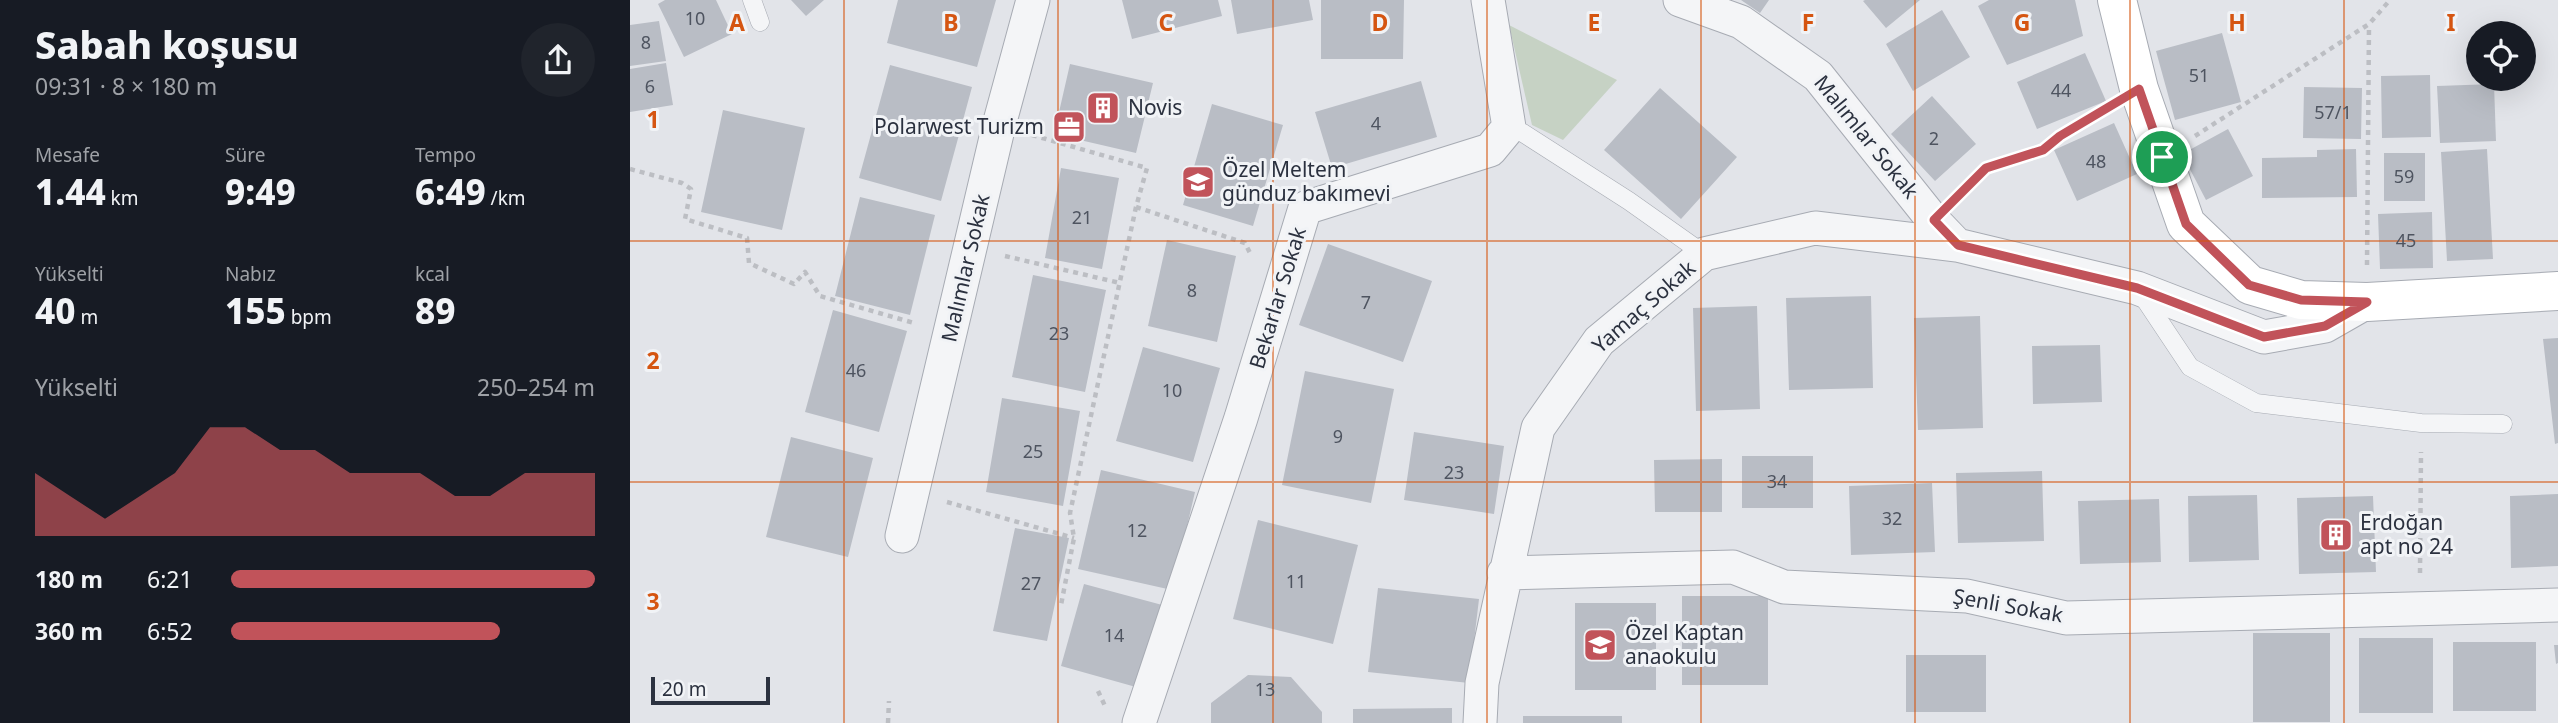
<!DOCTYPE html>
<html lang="tr">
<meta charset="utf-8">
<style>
:root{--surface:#171b24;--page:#20242c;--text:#f1f3f6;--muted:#9ea1a6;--accent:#c1535a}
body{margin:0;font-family:"Noto Sans",sans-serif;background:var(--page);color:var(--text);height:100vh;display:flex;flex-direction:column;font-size:26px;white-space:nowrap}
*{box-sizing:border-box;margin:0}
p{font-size:23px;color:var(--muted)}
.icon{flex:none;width:38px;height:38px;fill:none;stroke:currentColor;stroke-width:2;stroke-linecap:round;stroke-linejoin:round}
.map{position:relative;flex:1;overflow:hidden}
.side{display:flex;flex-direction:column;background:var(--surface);width:630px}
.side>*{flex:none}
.fabs{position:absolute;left:1836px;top:21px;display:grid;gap:14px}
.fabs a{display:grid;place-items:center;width:70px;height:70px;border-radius:50%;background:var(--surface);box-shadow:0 7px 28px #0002;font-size:35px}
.scale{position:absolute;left:21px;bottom:18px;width:119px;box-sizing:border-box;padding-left:7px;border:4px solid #2b313f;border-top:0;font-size:19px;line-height:24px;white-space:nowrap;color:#2b313f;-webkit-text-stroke:5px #f1f3f6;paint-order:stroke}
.pin{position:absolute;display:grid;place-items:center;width:60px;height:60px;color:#fff;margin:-30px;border:4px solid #fff;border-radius:50%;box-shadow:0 2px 7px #0007}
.round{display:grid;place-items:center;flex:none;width:74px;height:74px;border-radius:37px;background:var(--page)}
.headline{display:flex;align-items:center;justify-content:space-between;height:119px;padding:0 35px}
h1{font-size:38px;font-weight:800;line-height:52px}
.metrics{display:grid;grid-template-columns:repeat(3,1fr);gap:10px;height:119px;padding:7px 35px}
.metrics div{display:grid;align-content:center}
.metrics b{font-size:35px;font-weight:800}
.metrics small{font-size:19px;font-weight:400}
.metrics p{font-size:19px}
.chart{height:196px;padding:14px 35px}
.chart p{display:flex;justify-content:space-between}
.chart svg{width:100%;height:126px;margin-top:7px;fill:var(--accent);opacity:.7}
ul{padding:0 35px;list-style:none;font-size:23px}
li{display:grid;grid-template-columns:112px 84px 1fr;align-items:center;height:52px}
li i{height:18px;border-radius:9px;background:var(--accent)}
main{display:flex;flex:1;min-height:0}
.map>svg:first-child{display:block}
.green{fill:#c6d2c4}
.building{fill:#b9bdc5}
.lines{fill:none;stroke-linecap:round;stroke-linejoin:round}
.lane-casing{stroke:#a7abb3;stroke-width:19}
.street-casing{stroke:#a7abb3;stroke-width:35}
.secondary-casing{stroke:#a7abb3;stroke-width:40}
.path{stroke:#bcbec3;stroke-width:4.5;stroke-dasharray:5 5;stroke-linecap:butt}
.lane{stroke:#f4f5f7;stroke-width:18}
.street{stroke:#f4f5f7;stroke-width:33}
.secondary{stroke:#fff;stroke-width:38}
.route-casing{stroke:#fff;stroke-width:14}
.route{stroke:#c1535a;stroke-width:9}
.grid{fill:none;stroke:#d55511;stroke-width:2;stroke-opacity:0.55}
.labels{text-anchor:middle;stroke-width:6;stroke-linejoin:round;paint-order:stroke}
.number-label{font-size:18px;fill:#4e5460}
.poi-label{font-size:21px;fill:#2b313f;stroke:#f1f3f6;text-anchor:start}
.street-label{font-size:21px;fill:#2b313f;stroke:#f1f3f6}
.grid-label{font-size:23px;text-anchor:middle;font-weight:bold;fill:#d55511;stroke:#f1f3f6;stroke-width:6;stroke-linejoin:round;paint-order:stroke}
</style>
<main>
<section class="side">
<div class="headline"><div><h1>Sabah koşusu</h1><p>09:31 · 8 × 180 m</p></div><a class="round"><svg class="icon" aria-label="share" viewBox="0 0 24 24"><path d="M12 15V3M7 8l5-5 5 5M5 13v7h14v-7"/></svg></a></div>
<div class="metrics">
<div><p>Mesafe</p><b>1.44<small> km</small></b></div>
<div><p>Süre</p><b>9:49</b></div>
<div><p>Tempo</p><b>6:49<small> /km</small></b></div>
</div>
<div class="metrics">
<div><p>Yükselti</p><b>40<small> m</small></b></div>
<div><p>Nabız</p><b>155<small> bpm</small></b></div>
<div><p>kcal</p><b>89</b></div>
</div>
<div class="chart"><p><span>Yükselti</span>250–254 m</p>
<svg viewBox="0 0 160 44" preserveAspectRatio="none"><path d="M0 44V22L10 30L20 38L30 30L40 22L50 6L60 6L70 14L80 14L90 22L100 22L110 22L120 30L130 30L140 22L150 22L160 22V44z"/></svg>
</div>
<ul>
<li><b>180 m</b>6:21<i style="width:100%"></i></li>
<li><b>360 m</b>6:52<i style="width:74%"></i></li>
</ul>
</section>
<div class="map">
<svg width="1928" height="723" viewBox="0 0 1928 723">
<rect width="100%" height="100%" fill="#e2e4e9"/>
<path class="green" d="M 879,25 L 987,80 L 933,140 L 902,125 Z"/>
<path class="building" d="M 35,0 L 86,0 L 102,34 L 54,57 L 28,4 Z
M 161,0 L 194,0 L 176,16 Z
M 268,0 L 366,0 L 347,67 L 257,43 Z
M 492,0 L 588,0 L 592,16 L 502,39 Z
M 601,0 L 679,0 L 683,20 L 607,34 Z
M 691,0 L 774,0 L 773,59 L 691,59 Z
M 1111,0 L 1139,0 L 1130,13 Z
M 1235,0 L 1290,0 L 1256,28 L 1233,1 Z
M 1359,0 L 1445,0 L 1453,36 L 1377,65 L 1348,6 Z
M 1312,10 L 1340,57 L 1283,91 L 1256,44 Z
M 29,21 L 36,61 L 0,66 L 0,25 Z
M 1592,33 L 1611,102 L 1545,120 L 1526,51 Z
M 1455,53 L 1476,101 L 1407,129 L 1387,82 Z
M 36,63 L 43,105 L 0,112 L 0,69 Z
M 440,64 L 523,83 L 506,153 L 424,134 Z
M 260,65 L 342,87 L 311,201 L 229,178 Z
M 1800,75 L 1801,137 L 1752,138 L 1751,76 Z
M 791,81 L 807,137 L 702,168 L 685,112 Z
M 1864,84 L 1866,141 L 1810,143 L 1807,86 Z
M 1674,87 L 1732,88 L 1731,139 L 1673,138 Z
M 1030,88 L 1107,157 L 1051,219 L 974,150 Z
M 1302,96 L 1346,144 L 1305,181 L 1261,134 Z
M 582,104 L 653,125 L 623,226 L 553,205 Z
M 93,110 L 175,128 L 152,230 L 71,212 Z
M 1484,123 L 1507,174 L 1447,201 L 1424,150 Z
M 1598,129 L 1623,176 L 1576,200 L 1552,154 Z
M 1726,149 L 1727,197 L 1632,198 L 1632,158 L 1687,157 L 1687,150 Z
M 1857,149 L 1863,259 L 1817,261 L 1811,152 Z
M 1754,153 L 1795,153 L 1795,201 L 1754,201 Z
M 431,168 L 489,178 L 472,269 L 415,258 Z
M 230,197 L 305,215 L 280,315 L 205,296 Z
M 1802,212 L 1803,268 L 1750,269 L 1748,214 Z
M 537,240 L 606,256 L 587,342 L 518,326 Z
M 698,244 L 802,281 L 773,362 L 669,325 Z
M 403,275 L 476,290 L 455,392 L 382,377 Z
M 1241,296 L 1243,388 L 1159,390 L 1156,298 Z
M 1127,306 L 1130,409 L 1066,411 L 1063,308 Z
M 203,310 L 277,331 L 249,432 L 175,412 Z
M 1350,316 L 1353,428 L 1288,430 L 1284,318 Z
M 1928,338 L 1928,443 L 1925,444 L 1913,339 Z
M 1470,345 L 1472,402 L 1403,404 L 1402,346 Z
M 513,347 L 590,368 L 563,462 L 486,441 Z
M 675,371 L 764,389 L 741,503 L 652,485 Z
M 372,398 L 450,411 L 433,506 L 356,492 Z
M 784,432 L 874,446 L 864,514 L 774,500 Z
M 161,437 L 243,458 L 218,557 L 136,537 Z
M 1112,456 L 1183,456 L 1183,508 L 1112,508 Z
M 1092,459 L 1092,512 L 1025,512 L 1024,460 Z
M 471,470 L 565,492 L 542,590 L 448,569 Z
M 1412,471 L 1414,541 L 1328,543 L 1326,473 Z
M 1302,483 L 1305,552 L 1221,555 L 1219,486 Z
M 1928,494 L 1928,566 L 1881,568 L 1880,496 Z
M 1627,495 L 1629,560 L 1559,562 L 1558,496 Z
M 1743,496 L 1746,572 L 1669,574 L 1667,498 Z
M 1529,499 L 1531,562 L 1450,564 L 1448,501 Z
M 628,520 L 728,545 L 703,644 L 603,619 Z
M 385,528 L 439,538 L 417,641 L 363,631 Z
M 454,584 L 536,606 L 513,689 L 431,666 Z
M 748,588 L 849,599 L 839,683 L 738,672 Z
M 1052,596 L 1138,596 L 1138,685 L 1052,685 Z
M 945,603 L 1026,603 L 1026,690 L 945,690 Z
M 1623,633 L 1700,633 L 1700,722 L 1623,722 Z
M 1729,638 L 1803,638 L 1803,713 L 1729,713 Z
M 1823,642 L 1906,642 L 1906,711 L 1823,711 Z
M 1924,645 L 1928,645 L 1928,663 L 1926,664 Z
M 1276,655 L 1356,655 L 1356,712 L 1276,712 Z
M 618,675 L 661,677 L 692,712 L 692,723 L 581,723 L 581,703 Z
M 822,708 L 822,723 L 723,723 L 723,709 Z
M 893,716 L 992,716 L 992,723 L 893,723 Z"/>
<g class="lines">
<defs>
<path id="lane" d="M 122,0 L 130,22
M 879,127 L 893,133 L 999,201 L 1074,254
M 1510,292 L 1560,367 L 1626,403 L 1791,423 L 1873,424"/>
<path id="street" d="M 1050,0 L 1111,22 L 1188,76 L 1303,220 L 1327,245 L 1507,288 L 1634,337 L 1695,326 L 1737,302
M 272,536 L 369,125 L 403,0
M 874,573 L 1103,567 L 1154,587 L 1337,596 L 1436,618 L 1928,605
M 509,723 L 611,418 L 675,208 L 860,150 L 879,127 L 858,0
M 850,723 L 852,683 L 908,428 L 969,341 L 1074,254 L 1185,228 L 1327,245"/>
<path id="secondary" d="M 1487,0 L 1509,89 L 1556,224 L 1620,285 L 1671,300 L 1737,302 L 1928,291"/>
</defs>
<use href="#lane" class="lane-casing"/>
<use href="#street" class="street-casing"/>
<use href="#secondary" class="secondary-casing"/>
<path class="path" d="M 402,135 L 517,168 L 506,207 L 440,513 L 444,538 L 431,605
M 1565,136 L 1739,24 L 1760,0
M 0,169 L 52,183 L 61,189 L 55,219 L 117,238 L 119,263 L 164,284 L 175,272 L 190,296 L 284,323
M 1329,194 L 1356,168 L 1413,150 L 1430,137 L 1476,109
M 506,207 L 615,243 L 621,255
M 375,256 L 490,283
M 1737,265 L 1739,25
M 317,502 L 444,538
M 1790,573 L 1791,452
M 468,691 L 475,706
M 258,723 L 259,701"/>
<use href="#lane" class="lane"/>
<use href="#street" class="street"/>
<use href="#secondary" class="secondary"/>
</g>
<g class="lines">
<defs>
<path id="route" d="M 1509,89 L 1556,224 L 1619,285 L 1671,300 L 1737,302 L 1695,326 L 1634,337 L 1507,288 L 1328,245 L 1304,220 L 1356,168 L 1413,150 L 1430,136 Z"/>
</defs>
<use href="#route" class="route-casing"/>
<use href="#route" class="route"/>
</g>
<path class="grid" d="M 214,0 L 214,723M 428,0 L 428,723M 643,0 L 643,723M 857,0 L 857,723M 1071,0 L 1071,723M 1285,0 L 1285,723M 1500,0 L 1500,723M 1714,0 L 1714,723M 0,241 L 1928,241M 0,482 L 1928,482"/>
<defs>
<symbol id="building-square" viewBox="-11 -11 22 22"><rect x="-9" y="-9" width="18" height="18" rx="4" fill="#c1535a" stroke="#f1f3f6"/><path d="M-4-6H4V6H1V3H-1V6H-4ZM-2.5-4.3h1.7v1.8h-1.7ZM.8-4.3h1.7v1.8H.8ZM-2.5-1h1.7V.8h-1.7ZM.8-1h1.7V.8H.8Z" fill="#fff"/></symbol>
<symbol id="office-square" viewBox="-11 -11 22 22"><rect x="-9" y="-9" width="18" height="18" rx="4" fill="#c1535a" stroke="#f1f3f6"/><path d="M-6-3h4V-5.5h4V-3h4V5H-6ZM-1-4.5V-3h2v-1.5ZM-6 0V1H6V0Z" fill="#fff"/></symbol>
<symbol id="school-square" viewBox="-11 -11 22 22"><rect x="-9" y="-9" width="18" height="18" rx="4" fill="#c1535a" stroke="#f1f3f6"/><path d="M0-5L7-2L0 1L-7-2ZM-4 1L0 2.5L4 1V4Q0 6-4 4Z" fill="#fff"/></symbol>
</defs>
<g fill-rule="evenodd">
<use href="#building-square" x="454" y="89" width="38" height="38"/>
<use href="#office-square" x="420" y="108" width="38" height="38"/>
<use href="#school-square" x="549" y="163" width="38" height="38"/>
<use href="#building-square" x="1687" y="516" width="38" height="38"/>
<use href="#school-square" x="951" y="626" width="38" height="38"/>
</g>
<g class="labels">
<g class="number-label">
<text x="65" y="25">10</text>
<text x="16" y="49">8</text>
<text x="1569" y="82">51</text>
<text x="20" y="93">6</text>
<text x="1431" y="97">44</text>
<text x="1703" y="119">57/1</text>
<text x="746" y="130">4</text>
<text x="1304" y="145">2</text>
<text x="1466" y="168">48</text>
<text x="1774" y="183">59</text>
<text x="452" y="224">21</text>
<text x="1776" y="247">45</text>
<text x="562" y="297">8</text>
<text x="736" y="309">7</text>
<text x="429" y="340">23</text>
<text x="226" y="377">46</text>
<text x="542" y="397">10</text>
<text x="708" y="443">9</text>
<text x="403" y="458">25</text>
<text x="824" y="479">23</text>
<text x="1147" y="488">34</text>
<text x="1262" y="525">32</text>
<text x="507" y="537">12</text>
<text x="666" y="588">11</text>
<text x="401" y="590">27</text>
<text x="484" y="642">14</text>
<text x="635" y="696">13</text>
</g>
<g class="poi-label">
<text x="498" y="115">Novis</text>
<text x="414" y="134" text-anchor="end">Polarwest Turizm</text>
<text x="592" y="177">Özel Meltem<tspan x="592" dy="24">günduz bakımevi</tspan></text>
<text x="1730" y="530">Erdoğan<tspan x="1730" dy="24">apt no 24</tspan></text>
<text x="995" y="640">Özel Kaptan<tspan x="995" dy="24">anaokulu</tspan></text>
</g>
<g class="street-label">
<text transform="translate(1236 137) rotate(51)" y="7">Malımlar Sokak</text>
<text transform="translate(336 268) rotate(-77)" y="7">Malımlar Sokak</text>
<text transform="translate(648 298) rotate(-73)" y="7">Bekarlar Sokak</text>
<text transform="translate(1014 307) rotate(-41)" y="7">Yamaç Sokak</text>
<text transform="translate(1378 606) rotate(10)" y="7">Şenli Sokak</text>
</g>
</g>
<g class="grid-label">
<text x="107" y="31">A</text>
<text x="321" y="31">B</text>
<text x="536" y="31">C</text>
<text x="750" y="31">D</text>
<text x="964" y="31">E</text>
<text x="1178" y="31">F</text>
<text x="1392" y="31">G</text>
<text x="1607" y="31">H</text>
<text x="1821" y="31">I</text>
<text x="23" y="128">1</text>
<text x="23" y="369">2</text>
<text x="23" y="610">3</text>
</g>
</svg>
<div class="fabs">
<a><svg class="icon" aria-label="locate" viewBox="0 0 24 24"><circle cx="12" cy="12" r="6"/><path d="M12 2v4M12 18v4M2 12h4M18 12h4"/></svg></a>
</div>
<div class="scale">20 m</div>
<div class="pin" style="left:1532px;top:157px;background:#1e9e55"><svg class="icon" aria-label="arrive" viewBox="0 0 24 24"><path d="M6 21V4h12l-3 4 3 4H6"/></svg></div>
</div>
</main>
